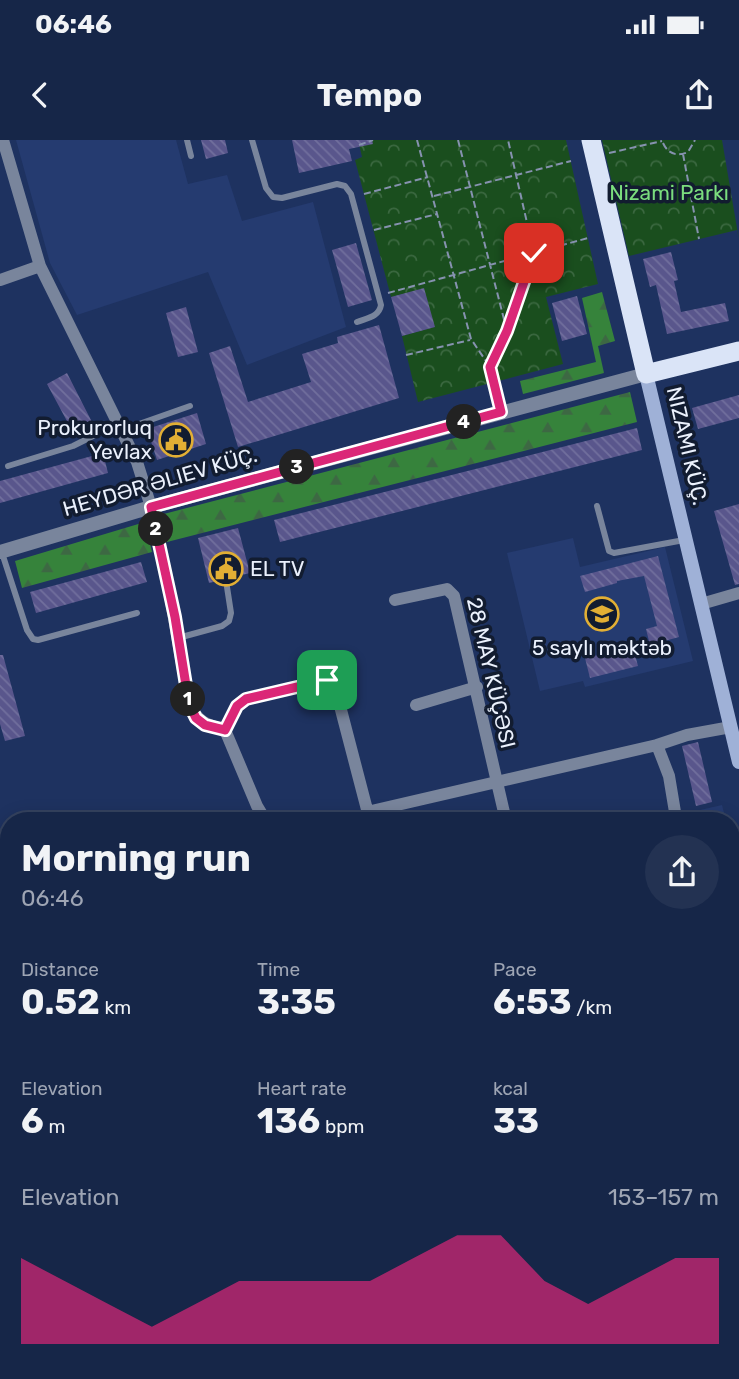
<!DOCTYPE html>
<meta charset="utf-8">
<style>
:root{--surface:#162648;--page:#233252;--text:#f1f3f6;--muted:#9ea5b4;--line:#354360;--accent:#db2777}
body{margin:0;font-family:Rubik,sans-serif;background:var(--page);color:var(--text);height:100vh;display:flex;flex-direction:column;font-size:26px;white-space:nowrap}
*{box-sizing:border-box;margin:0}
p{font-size:23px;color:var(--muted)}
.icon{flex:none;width:38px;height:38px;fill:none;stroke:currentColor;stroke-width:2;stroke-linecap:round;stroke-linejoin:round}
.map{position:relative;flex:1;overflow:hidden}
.panel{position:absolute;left:0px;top:672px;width:740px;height:567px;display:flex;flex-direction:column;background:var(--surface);border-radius:28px 28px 0 0;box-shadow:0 4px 18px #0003,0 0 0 2px var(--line)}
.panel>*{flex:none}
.pin{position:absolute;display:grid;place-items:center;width:60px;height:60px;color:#fff;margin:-30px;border-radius:14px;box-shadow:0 4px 10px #0006}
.km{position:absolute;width:35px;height:35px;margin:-18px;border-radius:50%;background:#222;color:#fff;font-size:19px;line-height:35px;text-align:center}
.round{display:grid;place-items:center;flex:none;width:74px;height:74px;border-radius:37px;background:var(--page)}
.summary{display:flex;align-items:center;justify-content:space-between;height:119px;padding:0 21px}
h1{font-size:38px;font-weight:700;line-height:52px}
.stats{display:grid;grid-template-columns:repeat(3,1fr);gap:10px;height:119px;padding:7px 21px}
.stats div{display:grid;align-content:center}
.stats b{font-size:35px;font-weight:700}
.stats small{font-size:19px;font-weight:400}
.stats p{font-size:19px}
.chart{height:196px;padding:14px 21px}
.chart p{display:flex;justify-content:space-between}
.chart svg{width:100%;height:126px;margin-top:7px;fill:var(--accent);opacity:.7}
.status{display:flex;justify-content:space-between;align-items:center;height:49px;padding:0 35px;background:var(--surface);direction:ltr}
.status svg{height:19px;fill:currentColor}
header{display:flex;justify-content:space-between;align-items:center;height:91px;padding:0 21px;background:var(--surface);font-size:32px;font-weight:700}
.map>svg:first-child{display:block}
.built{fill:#253b70}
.forest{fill:url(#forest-firs)}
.park{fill:url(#park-crowns)}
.building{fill:url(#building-back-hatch)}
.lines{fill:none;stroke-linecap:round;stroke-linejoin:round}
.path{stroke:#8692af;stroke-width:2;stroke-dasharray:7 3.5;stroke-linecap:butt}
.service{stroke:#79859c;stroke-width:6}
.minor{stroke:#79859c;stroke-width:12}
.tertiary{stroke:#79859c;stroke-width:14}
.secondary{stroke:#9fb1d7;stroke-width:14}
.trunk{stroke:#dae4f7;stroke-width:19}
.route-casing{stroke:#fff;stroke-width:14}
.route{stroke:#db2777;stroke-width:9}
.labels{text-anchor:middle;stroke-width:7;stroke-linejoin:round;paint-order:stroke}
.park-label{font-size:21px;fill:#7bdd7e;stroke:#121c30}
.poi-label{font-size:21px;fill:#ebf1fd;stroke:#121c30;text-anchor:end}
.street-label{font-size:21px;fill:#ebf1fd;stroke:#121c30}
</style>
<div class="status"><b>06:46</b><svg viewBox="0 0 49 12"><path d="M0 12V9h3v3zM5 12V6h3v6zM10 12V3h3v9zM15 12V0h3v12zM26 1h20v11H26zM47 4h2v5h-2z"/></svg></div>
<header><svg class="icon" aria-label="back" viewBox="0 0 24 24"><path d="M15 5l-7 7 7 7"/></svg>Tempo<svg class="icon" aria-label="share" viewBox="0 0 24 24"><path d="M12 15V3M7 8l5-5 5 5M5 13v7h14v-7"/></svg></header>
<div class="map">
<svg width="739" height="1239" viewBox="0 0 739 1239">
<defs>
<pattern id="forest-firs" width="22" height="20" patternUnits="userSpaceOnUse" patternTransform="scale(1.75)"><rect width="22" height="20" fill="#36833b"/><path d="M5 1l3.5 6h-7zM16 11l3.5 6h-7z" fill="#3d6843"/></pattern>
<pattern id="park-crowns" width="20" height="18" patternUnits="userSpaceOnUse" patternTransform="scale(1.75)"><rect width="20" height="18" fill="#1a4e1e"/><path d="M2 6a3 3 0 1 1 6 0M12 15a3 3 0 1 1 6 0" fill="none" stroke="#3b6840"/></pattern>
<pattern id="building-back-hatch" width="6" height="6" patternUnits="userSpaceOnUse" patternTransform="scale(1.75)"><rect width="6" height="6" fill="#59568c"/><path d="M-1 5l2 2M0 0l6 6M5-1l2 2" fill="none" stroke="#716f9d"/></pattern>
</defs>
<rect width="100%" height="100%" fill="#1e3260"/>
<path class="built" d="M 16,0 L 176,0 L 188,44 L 227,35 L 242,81 L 313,62 L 346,187 L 247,225 L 208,132 L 77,175 L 50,123 Z
M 573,398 L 580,427 L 665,407 L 693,521 L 585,547 L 583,541 L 540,551 L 507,413 Z
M 722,665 L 726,681 L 652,681 Z
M 0,698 L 9,698 L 9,1230 L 127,1230 L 84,1239 L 0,1239 Z
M 732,706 L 739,739 L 739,820 L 732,822 Z
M 739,1092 L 739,1239 L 733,1239 L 731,1230 L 732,1093 Z"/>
<path class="forest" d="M 602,152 L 615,201 L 598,206 L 604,233 L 523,254 L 520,241 L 596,222 L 582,158 Z
M 630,252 L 637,282 L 167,402 L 160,375 Z
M 145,382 L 152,412 L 22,448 L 15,421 Z"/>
<path class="park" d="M 358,0 L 566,0 L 598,144 L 546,157 L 563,224 L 418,262 L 402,196 L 434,187 L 424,149 L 391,157 L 355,20 L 362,17 Z
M 602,0 L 722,0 L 739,100 L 737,90 L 629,116 Z"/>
<path class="building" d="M 201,0 L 225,0 L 228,13 L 206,19 Z
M 292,0 L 372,0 L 373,4 L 349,9 L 352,21 L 299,33 Z
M 356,103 L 372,160 L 348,167 L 332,110 Z
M 671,112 L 678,140 L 674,141 L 681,172 L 725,163 L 729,181 L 667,194 L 656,145 L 650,147 L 643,119 Z
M 424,148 L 435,187 L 402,196 L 391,157 Z
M 577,156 L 587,194 L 562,201 L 552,163 Z
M 186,167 L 198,212 L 178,217 L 166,173 Z
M 379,185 L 399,258 L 238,307 L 209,213 L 230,206 L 248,262 L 311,242 L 302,214 L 338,203 L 337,197 Z
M 67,233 L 94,286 L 75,296 L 47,244 Z
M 739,255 L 739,278 L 698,289 L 692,268 Z
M 197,273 L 206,304 L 157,320 L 147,289 Z
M 637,288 L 642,310 L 280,402 L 274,380 Z
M 103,313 L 108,333 L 0,363 L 0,341 Z
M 739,364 L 739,444 L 735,445 L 714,371 Z
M 238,388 L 250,433 L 209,443 L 198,398 Z
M 658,416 L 679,497 L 650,505 L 646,489 L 657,486 L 644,436 L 617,441 L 617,443 L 585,452 L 580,436 Z
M 141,422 L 147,442 L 36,473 L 30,452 Z
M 633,507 L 638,526 L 590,538 L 585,518 Z
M 0,515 L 3,515 L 25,596 L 5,601 L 0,584 Z
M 698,602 L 712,662 L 696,666 L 682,606 Z
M 9,706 L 9,749 L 0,749 L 0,707 Z
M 0,1072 L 9,1076 L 9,1092 L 0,1113 Z
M 9,1204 L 9,1230 L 40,1230 L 40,1234 L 18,1239 L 0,1239 L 0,1206 Z
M 474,1230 L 502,1230 L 505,1239 L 454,1239 Z"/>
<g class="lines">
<path class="path" d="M 417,0 L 471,199 L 490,227 L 498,260
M 458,0 L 507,191 L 490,226
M 663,3 C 668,14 677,17 688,12 L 695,0
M 359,5 L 373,0
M 609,13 L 662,1
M 683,14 L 699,99
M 364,54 L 428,37
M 434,56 L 571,21
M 374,90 L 437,74
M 388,153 L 588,98
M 507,190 L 534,113 L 508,0
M 406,215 L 470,200"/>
<path class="service" d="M 187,0 L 191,16
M 252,0 L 266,48 L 273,57 L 282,58 L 337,44 L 345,46 L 351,54 L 381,165 C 379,177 367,178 357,182
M 122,290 L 190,266
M 8,326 L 73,306 L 117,284
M 597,366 L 609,411 L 614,413 L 684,400
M 2,413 L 27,490 L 33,499 L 38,500 L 137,473
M 178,498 L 222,486 L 229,481 L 231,473 L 227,447
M 732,719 L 739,717
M 732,865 L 732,873
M 383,1230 L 386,1239
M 397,1239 L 420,1230
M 635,1239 L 636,1230"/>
<path class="minor" d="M 3,0 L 40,126 L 137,322 L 151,367 L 168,444 L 189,564 C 198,582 206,585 225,590 L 257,666 L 266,681
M 0,140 L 40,126
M 395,460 L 447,449 L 454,456 L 506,681
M 701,464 L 739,453
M 416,565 L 477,547
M 225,590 L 237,566 L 246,559 L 327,540 L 334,543 L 370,681
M 657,605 L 687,595 L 731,587
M 367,672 L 657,605 L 669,636 L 675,672
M 732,1023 L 739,1020
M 246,1230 L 249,1239
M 165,1239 L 199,1230"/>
<path class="tertiary" d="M 0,412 L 151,367 L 646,234"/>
<path class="secondary" d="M 646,234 L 739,622"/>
<path class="trunk" d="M 591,0 L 646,234 L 739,211"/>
</g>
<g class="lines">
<defs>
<path id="route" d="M 327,540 L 246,559 L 237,566 L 225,590 L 205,585 L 196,578 L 189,564 L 175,477 L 151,367 L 501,272 L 490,227 L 507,191 L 534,113"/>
</defs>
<use href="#route" class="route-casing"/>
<use href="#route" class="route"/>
</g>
<defs>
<symbol id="civic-ring" viewBox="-11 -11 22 22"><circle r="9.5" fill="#121c30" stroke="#e2af34" stroke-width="1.5"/><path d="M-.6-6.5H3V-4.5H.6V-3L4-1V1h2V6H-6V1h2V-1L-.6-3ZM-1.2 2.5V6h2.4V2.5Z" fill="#e2af34"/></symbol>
<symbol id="school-ring" viewBox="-11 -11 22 22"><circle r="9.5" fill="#121c30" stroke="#e2af34" stroke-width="1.5"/><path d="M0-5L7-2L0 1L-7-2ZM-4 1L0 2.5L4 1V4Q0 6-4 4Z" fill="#e2af34"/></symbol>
</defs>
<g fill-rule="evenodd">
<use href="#civic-ring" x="157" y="281" width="38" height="38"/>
<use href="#civic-ring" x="207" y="410" width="38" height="38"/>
<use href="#school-ring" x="583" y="455" width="38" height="38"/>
</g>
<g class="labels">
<g class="park-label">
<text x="669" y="60">Nizami Parkı</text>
</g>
<g class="poi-label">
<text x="152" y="295">Prokurorluq<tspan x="152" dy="24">Yevlax</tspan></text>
<text x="250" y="436" text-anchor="start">EL TV</text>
<text x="602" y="515" text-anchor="middle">5 saylı məktəb</text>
</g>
<g class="street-label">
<text transform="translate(687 306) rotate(77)" y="7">NIZAMI KÜÇ.</text>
<text transform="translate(160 342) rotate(-16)" y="7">HEYDƏR ƏLIEV KÜÇ.</text>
<text transform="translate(491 533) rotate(77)" y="7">28 MAY KÜÇƏSI</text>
</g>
</g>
</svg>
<div class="pin" style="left:327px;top:540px;background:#1e9e55"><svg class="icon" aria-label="arrive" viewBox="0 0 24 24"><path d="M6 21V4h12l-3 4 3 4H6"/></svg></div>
<div class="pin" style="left:534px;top:113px;background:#d93025"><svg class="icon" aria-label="check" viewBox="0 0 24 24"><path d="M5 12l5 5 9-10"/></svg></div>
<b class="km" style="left:188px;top:559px">1</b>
<b class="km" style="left:156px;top:389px">2</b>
<b class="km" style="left:297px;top:327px">3</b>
<b class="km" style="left:464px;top:282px">4</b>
<section class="panel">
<div class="summary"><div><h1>Morning run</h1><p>06:46</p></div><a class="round"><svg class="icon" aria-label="share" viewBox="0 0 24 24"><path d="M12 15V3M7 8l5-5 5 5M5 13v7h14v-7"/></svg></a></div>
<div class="stats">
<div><p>Distance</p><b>0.52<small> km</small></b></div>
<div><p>Time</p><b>3:35</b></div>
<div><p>Pace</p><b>6:53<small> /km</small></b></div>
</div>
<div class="stats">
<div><p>Elevation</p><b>6<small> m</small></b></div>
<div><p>Heart rate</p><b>136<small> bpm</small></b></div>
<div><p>kcal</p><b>33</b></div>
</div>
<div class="chart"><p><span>Elevation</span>153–157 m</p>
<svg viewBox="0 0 160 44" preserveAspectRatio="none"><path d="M0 44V14L10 22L20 30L30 38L40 30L50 22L60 22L70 22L80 22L90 14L100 6L110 6L120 22L130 30L140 22L150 14L160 14V44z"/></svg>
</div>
</section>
</div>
